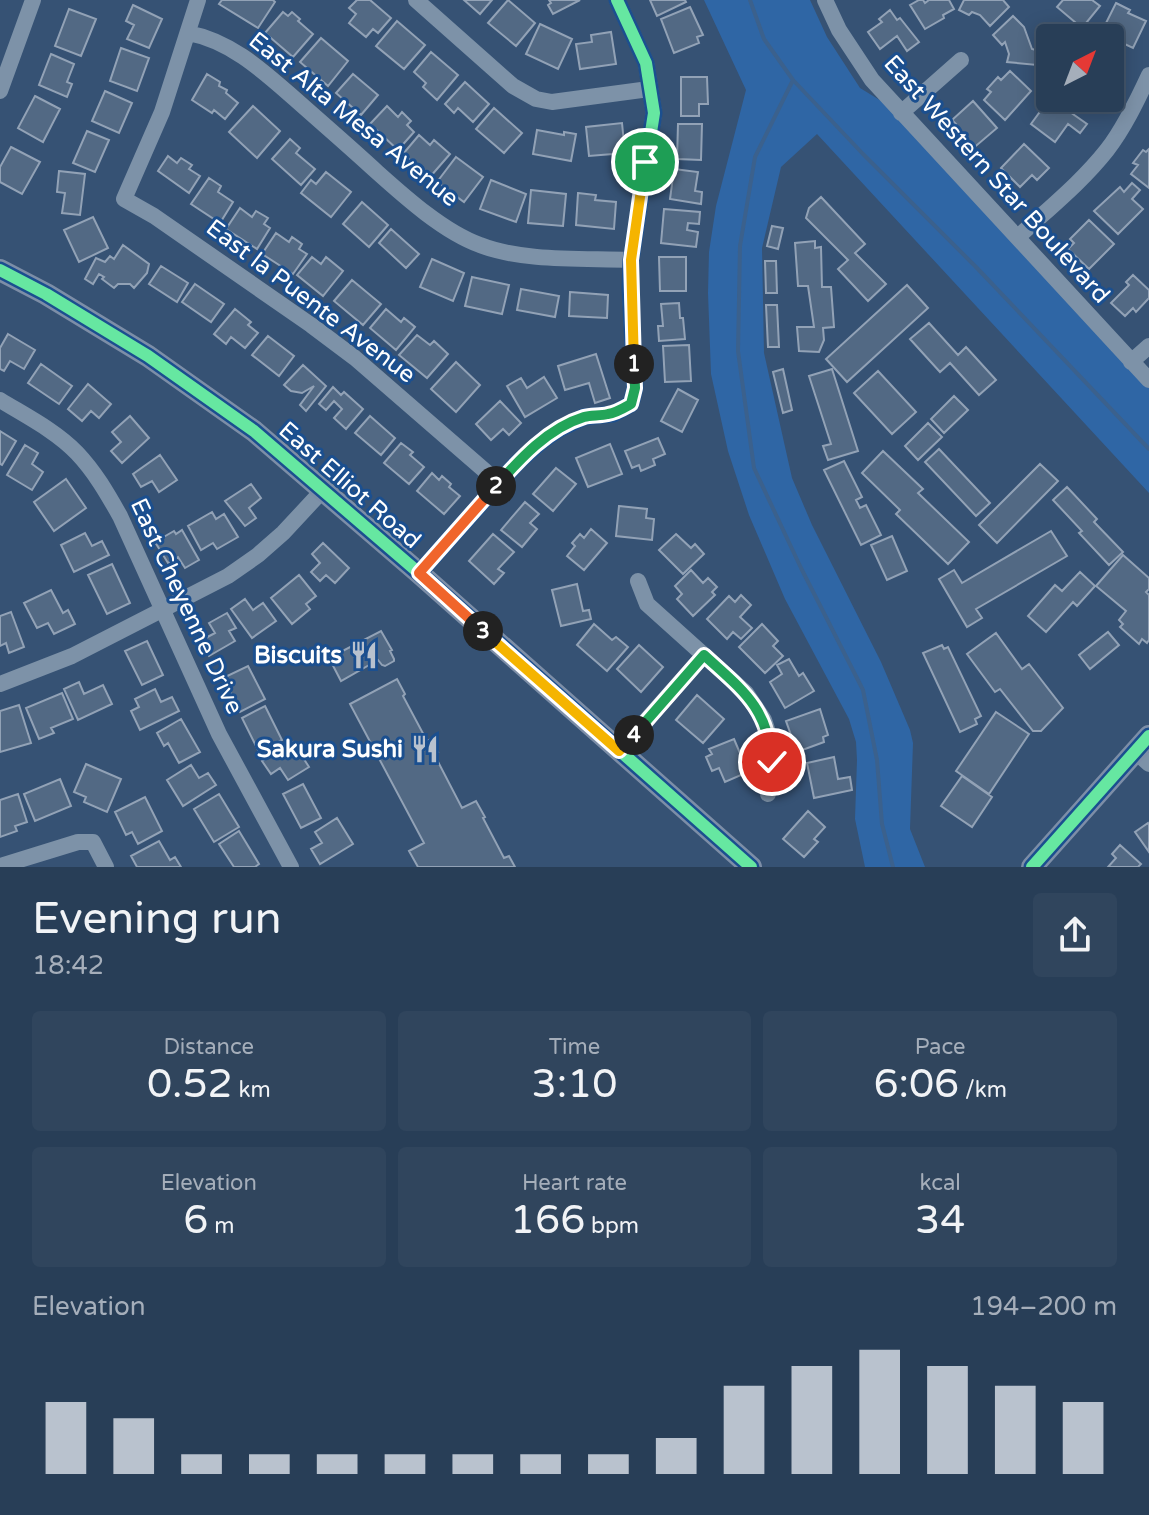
<!DOCTYPE html>
<meta charset="utf-8">
<style>
:root{--surface:#283e57;--page:#30455d;--text:#f1f3f6;--muted:#a5aeba;--line:#44576d;--accent:#b9c2ce}
body{margin:0;font-family:"Varela Round",sans-serif;background:var(--page);color:var(--text);height:100vh;display:flex;flex-direction:column;font-size:30px;white-space:nowrap}
*{box-sizing:border-box;margin:0}
p{font-size:26px;color:var(--muted)}
.icon{flex:none;width:44px;height:44px;fill:none;stroke:currentColor;stroke-width:2;stroke-linecap:round;stroke-linejoin:round}
.map{position:relative;height:867px;overflow:hidden}
.side{display:flex;flex-direction:column;background:var(--surface);flex:1}
.side>*{flex:none}
.needle{width:52px;rotate:42deg}
.tools{position:absolute;left:1036px;top:24px;display:grid;gap:16px}
.tools a{display:grid;place-items:center;width:88px;height:88px;border-radius:8px;background:var(--surface);box-shadow:0 4px 20px #0003,0 0 0 2px var(--line);font-size:40px}
.pin{position:absolute;display:grid;place-items:center;width:68px;height:68px;color:#fff;margin:-34px;border:4px solid #fff;border-radius:50%;box-shadow:0 2px 8px #0007}
.km{position:absolute;width:40px;height:40px;margin:-20px;border-radius:50%;background:#222;color:#fff;font-size:22px;line-height:40px;text-align:center}
.round{display:grid;place-items:center;flex:none;width:84px;height:84px;border-radius:8px;background:var(--page)}
.summary{display:flex;align-items:center;justify-content:space-between;height:136px;padding:0 32px}
h1{font-size:44px;font-weight:600;line-height:60px}
.metrics{display:grid;grid-template-columns:repeat(3,1fr);gap:12px;height:136px;padding:8px 32px}
.metrics div{display:grid;align-content:center;border-radius:8px;background:var(--page);text-align:center}
.metrics b{font-size:40px;font-weight:600}
.metrics small{font-size:22px;font-weight:400}
.metrics p{font-size:22px}
.chart{height:224px;padding:16px 32px}
.chart p{display:flex;justify-content:space-between}
.chart svg{width:100%;height:144px;margin-top:8px;stroke:var(--accent);stroke-width:6}
.map>svg:first-child{display:block}
.green{fill:#2f66a5}
.lines{fill:none;stroke-linecap:round;stroke-linejoin:round}
.stream{stroke:#3b618d;stroke-width:4}
.building{fill:#526984;stroke:#92a2b6;stroke-width:2}
.minor{stroke:#7d92a8;stroke-width:16}
.major{stroke:#7d8ea7;stroke-width:22}
.cycleway-casing{stroke:#1b4f8f;stroke-width:17}
.cycleway{stroke:#66e7a1;stroke-width:12}
.split-1-casing{stroke:#fff;stroke-width:16}
.split-2-casing{stroke:#fff;stroke-width:16}
.split-3-casing{stroke:#fff;stroke-width:16}
.split-4-casing{stroke:#fff;stroke-width:16}
.split-5-casing{stroke:#fff;stroke-width:16}
.split-1{stroke:#f5b400;stroke-width:10}
.split-2{stroke:#22a559;stroke-width:10}
.split-3{stroke:#f0652b;stroke-width:10}
.split-4{stroke:#f5b400;stroke-width:10}
.split-5{stroke:#22a559;stroke-width:10}
.labels{text-anchor:middle;stroke-width:6;stroke-linejoin:round;paint-order:stroke}
.street-label{font-size:24px;fill:#fff;stroke:#1b4f8f}
.poi-label{font-size:24px;font-weight:bold;fill:#fff;stroke:#1b4f8f;text-anchor:end}
</style>
<div class="map">
<svg width="1149" height="867" viewBox="0 0 1149 867">
<rect width="100%" height="100%" fill="#365274"/>
<path class="green" d="M 704,0 L 810,0 L 827,37 L 860,88 L 901,113 L 1149,380 L 1149,493 L 817,134 L 781,167 L 762,248 L 764,353 L 792,478 L 812,525 L 881,662 L 910,730 L 913,743 L 910,829 L 925,867 L 865,867 L 855,819 L 857,760 L 856,742 L 849,719 L 785,599 L 749,515 L 728,451 L 711,374 L 708,293 L 709,252 L 716,206 L 746,90 Z"/>
<g class="lines">
<path class="stream" d="M 750,0 L 764,39 L 793,80 L 863,154 L 976,267 L 1149,449
M 793,80 L 755,157 L 740,246 L 738,351 L 754,468 L 801,568 L 863,690 L 877,760 L 882,824 L 893,867"/>
</g>
<path class="building" d="M 222,0 L 273,0 L 275,2 L 258,28 L 219,4 Z
M 357,0 L 370,0 L 391,18 L 378,33 L 373,29 L 366,37 L 349,23 L 356,14 L 349,8 Z
M 464,0 L 492,0 L 480,14 Z
M 508,0 L 535,23 L 516,46 L 488,23 Z
M 549,0 L 580,0 L 553,14 L 548,5 L 551,3 Z
M 650,0 L 685,0 L 686,2 L 657,16 Z
M 919,0 L 923,0 L 925,3 L 929,0 L 949,0 L 954,9 L 943,15 L 944,18 L 925,29 L 910,5 Z
M 964,0 L 1003,0 L 1009,7 L 990,26 L 980,15 L 972,12 L 969,15 L 959,10 Z
M 1063,0 L 1092,0 L 1100,6 L 1082,28 L 1057,7 Z
M 1116,3 L 1130,10 L 1128,13 L 1146,21 L 1133,48 L 1101,33 Z
M 133,5 L 162,19 L 149,48 L 127,39 L 134,25 L 126,21 Z
M 690,7 L 703,35 L 697,37 L 699,43 L 674,53 L 661,19 Z
M 69,9 L 96,19 L 81,56 L 55,46 Z
M 890,10 L 897,20 L 900,18 L 919,42 L 907,51 L 897,36 L 880,49 L 868,32 L 882,22 L 879,19 Z
M 283,12 L 288,16 L 292,12 L 300,19 L 298,21 L 313,34 L 293,57 L 265,33 Z
M 1013,16 L 1024,27 L 1032,49 L 1039,51 L 1037,65 L 1007,62 L 1009,54 L 1005,42 L 1002,45 L 993,35 Z
M 397,21 L 425,45 L 404,69 L 376,46 Z
M 540,24 L 572,39 L 558,69 L 526,54 Z
M 611,32 L 616,64 L 580,69 L 576,44 L 592,42 L 591,35 Z
M 321,38 L 348,61 L 328,86 L 300,62 Z
M 121,48 L 149,58 L 137,91 L 110,81 Z
M 431,52 L 458,75 L 437,100 L 423,87 L 426,83 L 414,72 Z
M 51,54 L 74,64 L 67,82 L 72,84 L 67,97 L 39,85 Z
M 1010,71 L 1031,91 L 1005,120 L 984,100 L 991,92 L 987,89 L 998,77 L 1001,80 Z
M 207,74 L 220,82 L 219,86 L 227,90 L 226,93 L 238,103 L 225,119 L 214,110 L 212,113 L 192,100 Z
M 353,74 L 378,95 L 361,115 L 336,93 Z
M 681,77 L 707,77 L 708,104 L 699,104 L 699,116 L 681,116 Z
M 465,82 L 489,104 L 473,122 L 458,108 L 454,113 L 445,104 Z
M 105,91 L 132,103 L 119,133 L 92,121 Z
M 35,96 L 60,109 L 43,142 L 18,128 Z
M 1050,98 L 1087,124 L 1080,133 L 1068,124 L 1055,142 L 1031,124 Z
M 973,101 L 997,128 L 970,151 L 950,130 L 956,124 L 952,120 Z
M 253,106 L 280,131 L 257,158 L 229,132 Z
M 387,106 L 398,117 L 402,112 L 411,121 L 407,125 L 414,132 L 398,150 L 370,124 Z
M 494,108 L 522,133 L 504,153 L 476,129 Z
M 622,123 L 625,153 L 589,156 L 586,127 Z
M 678,124 L 702,124 L 701,160 L 677,159 Z
M 537,130 L 564,135 L 564,132 L 576,134 L 571,161 L 533,154 Z
M 87,131 L 109,140 L 95,172 L 73,163 Z
M 419,135 L 430,145 L 434,140 L 450,154 L 430,177 L 403,154 Z
M 290,139 L 300,148 L 296,153 L 315,169 L 301,185 L 272,159 Z
M 1024,144 L 1049,168 L 1037,180 L 1032,175 L 1020,187 L 1001,168 Z
M 11,147 L 40,162 L 22,194 L 0,182 L 0,167 Z
M 1149,149 L 1149,188 L 1131,174 L 1138,165 L 1133,163 L 1143,150 L 1146,152 Z
M 168,156 L 177,163 L 181,158 L 192,165 L 189,169 L 200,176 L 189,193 L 158,171 Z
M 456,157 L 483,177 L 464,202 L 437,182 Z
M 674,169 L 698,172 L 695,191 L 702,192 L 701,204 L 670,199 Z
M 59,171 L 85,174 L 80,215 L 62,213 L 65,193 L 57,192 Z
M 326,172 L 351,192 L 331,217 L 301,193 L 311,180 L 316,184 Z
M 209,178 L 221,186 L 218,192 L 233,202 L 220,223 L 191,204 Z
M 491,180 L 526,194 L 516,222 L 480,209 Z
M 1132,183 L 1140,190 L 1132,199 L 1143,209 L 1118,234 L 1094,211 L 1120,187 L 1124,192 Z
M 531,190 L 566,194 L 563,226 L 528,223 Z
M 578,193 L 596,195 L 595,200 L 616,202 L 614,229 L 576,225 Z
M 821,197 L 865,244 L 855,253 L 886,284 L 868,301 L 838,269 L 848,260 L 806,218 L 809,208 Z
M 362,202 L 388,225 L 369,247 L 343,224 Z
M 240,208 L 252,217 L 256,211 L 268,218 L 264,224 L 270,228 L 257,249 L 226,229 Z
M 664,209 L 700,212 L 699,224 L 688,223 L 687,230 L 698,232 L 696,247 L 661,243 Z
M 93,217 L 108,248 L 79,262 L 64,230 Z
M 1089,220 L 1114,244 L 1089,269 L 1068,249 L 1074,243 L 1070,239 Z
M 772,226 L 783,228 L 778,249 L 767,246 Z
M 391,229 L 419,254 L 406,268 L 379,243 Z
M 276,233 L 289,242 L 292,237 L 302,244 L 299,249 L 307,254 L 293,274 L 262,254 Z
M 815,241 L 815,248 L 821,247 L 822,287 L 831,287 L 834,327 L 823,328 L 824,340 L 819,352 L 799,351 L 797,327 L 814,327 L 808,286 L 798,286 L 795,243 Z
M 123,245 L 149,264 L 147,273 L 134,288 L 130,284 L 118,284 L 114,288 L 102,279 L 104,277 L 99,274 L 93,284 L 85,279 L 96,258 L 105,262 L 110,256 L 114,259 Z
M 312,257 L 321,264 L 326,257 L 343,271 L 323,296 L 297,275 Z
M 659,257 L 686,257 L 686,291 L 660,291 Z
M 432,259 L 464,273 L 453,301 L 420,287 Z
M 765,261 L 776,261 L 777,293 L 766,293 Z
M 161,266 L 188,283 L 177,302 L 149,284 Z
M 1133,275 L 1149,290 L 1149,298 L 1136,312 L 1133,308 L 1125,316 L 1111,303 L 1129,285 L 1126,282 Z
M 472,277 L 509,285 L 502,314 L 465,306 Z
M 352,280 L 381,304 L 363,325 L 334,301 Z
M 195,284 L 224,304 L 211,322 L 182,302 Z
M 907,285 L 928,308 L 847,382 L 826,359 Z
M 521,289 L 559,296 L 555,317 L 517,310 Z
M 570,292 L 608,295 L 607,318 L 569,316 Z
M 679,303 L 680,318 L 683,318 L 685,339 L 659,341 L 658,326 L 663,326 L 661,304 Z
M 766,305 L 777,305 L 779,347 L 768,347 Z
M 235,309 L 251,322 L 248,325 L 258,333 L 245,348 L 231,337 L 226,344 L 214,334 Z
M 386,309 L 401,322 L 404,318 L 415,327 L 396,350 L 370,328 Z
M 929,323 L 958,355 L 966,347 L 996,380 L 979,395 L 950,363 L 940,372 L 910,339 Z
M 8,334 L 35,350 L 24,369 L 10,361 L 4,371 L 0,369 L 0,348 Z
M 417,335 L 430,345 L 434,341 L 448,354 L 427,378 L 399,355 Z
M 268,336 L 294,356 L 279,376 L 252,355 Z
M 689,345 L 691,381 L 665,382 L 663,346 Z
M 596,354 L 610,398 L 595,403 L 589,383 L 565,390 L 558,366 Z
M 456,362 L 480,385 L 456,412 L 431,389 Z
M 41,364 L 72,386 L 59,404 L 28,383 Z
M 303,365 L 326,386 L 306,411 L 300,405 L 314,386 L 302,393 L 291,391 L 284,385 Z
M 783,369 L 792,410 L 783,413 L 773,372 Z
M 832,369 L 858,451 L 828,460 L 823,446 L 831,444 L 809,376 Z
M 878,371 L 916,412 L 892,434 L 854,393 Z
M 544,377 L 557,398 L 525,417 L 507,386 L 521,378 L 527,388 Z
M 88,384 L 111,404 L 99,418 L 91,411 L 82,421 L 68,409 Z
M 333,387 L 341,395 L 344,392 L 363,409 L 346,429 L 334,418 L 342,409 L 334,401 L 326,410 L 319,404 Z
M 678,389 L 698,400 L 682,432 L 661,421 Z
M 954,396 L 968,410 L 944,433 L 931,419 Z
M 500,401 L 521,423 L 509,435 L 503,429 L 491,440 L 476,424 Z
M 130,416 L 149,438 L 122,463 L 111,451 L 121,442 L 112,432 Z
M 370,416 L 395,438 L 381,455 L 355,433 Z
M 928,423 L 942,437 L 918,460 L 905,446 Z
M 0,431 L 16,441 L 2,465 L 0,464 Z
M 658,438 L 665,454 L 653,459 L 655,465 L 641,471 L 639,465 L 632,468 L 625,451 Z
M 401,443 L 413,452 L 410,455 L 424,467 L 409,484 L 384,463 Z
M 610,444 L 622,474 L 588,487 L 576,458 Z
M 25,445 L 38,453 L 32,464 L 43,472 L 32,490 L 7,475 Z
M 939,449 L 990,503 L 976,516 L 925,462 Z
M 883,451 L 923,489 L 918,493 L 969,542 L 948,564 L 896,514 L 900,510 L 862,473 Z
M 160,455 L 177,480 L 159,492 L 152,481 L 141,487 L 133,474 Z
M 844,461 L 862,497 L 856,500 L 860,508 L 866,505 L 881,535 L 861,545 L 824,470 Z
M 1040,464 L 1058,481 L 997,543 L 979,525 Z
M 556,468 L 576,484 L 553,511 L 533,494 Z
M 432,473 L 439,480 L 442,476 L 451,484 L 449,487 L 460,496 L 444,514 L 417,491 Z
M 66,479 L 86,508 L 54,531 L 34,502 Z
M 251,484 L 261,498 L 249,508 L 256,518 L 245,526 L 225,501 Z
M 1067,487 L 1097,519 L 1094,522 L 1123,552 L 1109,565 L 1079,533 L 1082,531 L 1053,500 Z
M 525,502 L 539,514 L 530,523 L 537,529 L 522,547 L 501,530 Z
M 619,506 L 647,509 L 646,518 L 654,519 L 652,540 L 616,536 Z
M 212,512 L 216,519 L 224,514 L 238,537 L 217,549 L 213,543 L 201,550 L 188,526 Z
M 591,529 L 607,543 L 584,570 L 567,556 L 575,546 L 572,543 L 580,534 L 584,538 Z
M 182,530 L 199,560 L 185,568 L 178,557 L 168,563 L 155,542 L 174,531 L 176,534 Z
M 1051,531 L 1067,556 L 976,609 L 982,618 L 967,627 L 939,579 L 954,570 L 962,583 Z
M 85,533 L 92,546 L 102,541 L 109,555 L 74,572 L 61,545 Z
M 493,534 L 514,552 L 498,569 L 504,573 L 494,584 L 469,561 Z
M 676,534 L 691,548 L 695,544 L 704,554 L 683,574 L 659,550 Z
M 892,536 L 907,571 L 887,580 L 871,545 Z
M 323,543 L 349,568 L 335,583 L 326,575 L 320,581 L 311,572 L 320,563 L 312,554 Z
M 1123,555 L 1149,578 L 1149,589 L 1146,592 L 1149,595 L 1149,640 L 1147,643 L 1142,639 L 1139,644 L 1120,627 L 1123,624 L 1119,620 L 1126,611 L 1096,586 Z
M 112,564 L 130,603 L 107,614 L 88,575 Z
M 691,570 L 703,583 L 708,578 L 717,587 L 712,592 L 715,595 L 693,616 L 677,599 L 682,594 L 675,586 Z
M 1080,572 L 1095,586 L 1077,606 L 1073,602 L 1046,632 L 1028,616 L 1055,585 L 1062,591 Z
M 299,575 L 316,596 L 306,604 L 310,609 L 292,624 L 271,598 Z
M 577,584 L 583,611 L 589,610 L 591,619 L 561,626 L 552,590 Z
M 51,590 L 63,613 L 68,610 L 75,624 L 54,634 L 48,623 L 37,628 L 24,603 Z
M 741,595 L 751,605 L 740,617 L 752,628 L 741,639 L 733,632 L 727,639 L 707,619 L 729,596 L 735,602 Z
M 245,599 L 253,610 L 263,603 L 276,621 L 252,638 L 231,609 Z
M 11,612 L 24,647 L 9,653 L 6,643 L 0,646 L 0,616 Z
M 227,613 L 236,628 L 229,631 L 235,641 L 209,656 L 200,641 L 215,633 L 209,623 Z
M 594,624 L 612,640 L 616,637 L 628,647 L 607,671 L 577,645 Z
M 762,624 L 778,641 L 773,646 L 783,656 L 765,673 L 739,647 Z
M 381,631 L 392,650 L 390,651 L 394,659 L 394,661 L 385,666 L 382,665 L 378,660 L 341,681 L 329,658 Z
M 1108,632 L 1119,645 L 1090,669 L 1079,655 Z
M 996,633 L 1022,669 L 1029,664 L 1063,708 L 1041,731 L 1033,731 L 1000,689 L 995,692 L 967,654 Z
M 147,641 L 163,675 L 142,685 L 125,651 Z
M 639,645 L 663,667 L 641,692 L 617,669 Z
M 942,645 L 944,649 L 948,647 L 981,716 L 975,719 L 977,724 L 960,732 L 923,653 Z
M 789,659 L 799,676 L 803,673 L 814,691 L 785,708 L 770,682 L 782,674 L 777,665 Z
M 248,666 L 265,699 L 240,712 L 223,678 Z
M 397,679 L 405,694 L 403,696 L 427,741 L 431,739 L 438,752 L 434,754 L 462,808 L 476,801 L 485,817 L 483,818 L 504,858 L 509,856 L 515,867 L 418,867 L 409,851 L 424,843 L 350,704 Z
M 79,682 L 84,694 L 103,685 L 112,704 L 78,720 L 64,689 Z
M 155,689 L 161,702 L 172,697 L 179,711 L 140,730 L 131,711 L 139,707 L 135,699 Z
M 62,693 L 73,719 L 51,728 L 54,733 L 39,739 L 26,708 Z
M 697,695 L 724,719 L 703,743 L 676,720 Z
M 19,705 L 31,743 L 0,752 L 0,711 Z
M 265,706 L 282,740 L 259,752 L 242,718 Z
M 820,709 L 828,735 L 823,737 L 824,742 L 797,752 L 786,721 Z
M 996,712 L 1029,734 L 989,794 L 956,771 Z
M 181,719 L 200,752 L 179,763 L 168,743 L 164,746 L 157,733 Z
M 734,739 L 748,772 L 725,782 L 719,768 L 712,771 L 706,757 L 712,754 L 709,749 Z
M 293,742 L 309,767 L 288,780 L 280,768 L 271,774 L 262,761 Z
M 834,757 L 838,779 L 850,777 L 852,790 L 814,798 L 807,763 Z
M 86,764 L 121,779 L 107,812 L 84,802 L 86,797 L 74,792 Z
M 191,765 L 199,778 L 208,773 L 216,785 L 183,806 L 167,780 Z
M 962,776 L 992,797 L 972,827 L 941,806 Z
M 60,779 L 71,806 L 35,821 L 24,794 Z
M 303,784 L 321,818 L 301,828 L 283,794 Z
M 18,794 L 27,822 L 15,826 L 17,831 L 0,837 L 0,800 Z
M 219,794 L 239,827 L 214,842 L 194,809 Z
M 145,797 L 162,831 L 138,844 L 132,832 L 126,835 L 115,812 Z
M 808,811 L 825,827 L 814,839 L 818,842 L 804,857 L 783,839 Z
M 337,818 L 353,844 L 320,864 L 311,849 L 322,843 L 315,832 Z
M 1148,823 L 1149,825 L 1149,852 L 1135,832 Z
M 239,831 L 259,864 L 255,867 L 234,867 L 219,844 Z
M 159,841 L 170,860 L 175,857 L 181,867 L 137,867 L 131,856 Z
M 1120,845 L 1141,864 L 1138,867 L 1108,867 L 1116,858 L 1112,854 Z"/>
<g class="lines">
<path class="minor" d="M 198,0 L 162,112 L 124,199 L 154,216 L 311,325 L 355,358 L 499,483
M 416,0 L 513,86 L 536,99 L 552,102 L 649,89
M 825,0 L 839,30 L 872,80 L 1149,380
M 188,33 C 231,41 263,71 295,99 C 322,123 350,147 377,172 C 406,198 444,232 480,245 C 523,262 585,258 631,260
M 0,91 L 33,0
M 901,113 L 961,60
M 1018,237 C 1048,209 1081,183 1107,150 C 1124,128 1137,101 1149,75
M 1131,362 L 1149,346
M 0,400 C 26,416 56,431 77,453 C 95,472 107,493 120,516 L 219,734 L 291,867
M 419,573 L 517,463 L 543,440 L 559,429 L 584,417 L 613,414 L 631,404 L 635,388 L 630,288 L 631,260 L 654,113 L 646,63 L 617,0
M 638,581 L 647,604 L 746,693 L 764,720 L 771,741 L 772,762 L 768,794
M 0,684 L 72,656 L 228,576 L 258,555 L 283,533 L 323,490
M 619,751 L 704,655
M 1135,751 L 1149,764
M 0,866 L 78,842 L 93,842 L 106,867"/>
<path class="major" d="M 0,270 L 46,294 L 148,356 L 254,431 L 419,573 L 751,867
M 1032,867 L 1149,736"/>
<defs>
<path id="cycleway" d="M 0,270 L 46,294 L 148,356 L 254,431 L 419,573 L 751,867
M 419,573 L 517,463 L 543,440 L 559,429 L 584,417 L 613,414 L 631,404 L 635,388 L 630,288 L 631,260 L 654,113 L 646,63 L 617,0
M 1032,867 L 1149,736"/>
</defs>
<use href="#cycleway" class="cycleway-casing"/>
<use href="#cycleway" class="cycleway"/>
</g>
<g class="lines">
<defs>
<path id="split-1" d="M 634,364 L 631,260 L 645,162"/>
<path id="split-2" d="M 496,486 C 520,459 548,428 584,417 C 591,415 600,416 608,414 C 616,413 624,408 631,404 L 635,388 L 634,364"/>
<path id="split-3" d="M 483,631 L 419,573 L 496,486"/>
<path id="split-4" d="M 483,631 L 619,751 L 634,735"/>
<path id="split-5" d="M 634,735 L 704,655 C 742,690 768,707 772,762"/>
</defs>
<use href="#split-1" class="split-1-casing"/>
<use href="#split-2" class="split-2-casing"/>
<use href="#split-3" class="split-3-casing"/>
<use href="#split-4" class="split-4-casing"/>
<use href="#split-5" class="split-5-casing"/>
<use href="#split-1" class="split-1"/>
<use href="#split-2" class="split-2"/>
<use href="#split-3" class="split-3"/>
<use href="#split-4" class="split-4"/>
<use href="#split-5" class="split-5"/>
</g>
<defs>
<symbol id="restaurant-bare" viewBox="-9 -9 18 18"><path d="M-5-6h1v4h1v-4h1v4h1v-4h1v5L-1.5 .5V6h-2V.5L-5-1ZM5-6V6H3V1.5H1.5Q1.5-4 5-6Z" fill="#b9c2ce" stroke="#1b4f8f" stroke-width="2.5" paint-order="stroke"/></symbol>
</defs>
<g fill-rule="evenodd">
<use href="#restaurant-bare" x="344" y="635" width="40" height="40"/>
<use href="#restaurant-bare" x="405" y="729" width="40" height="40"/>
</g>
<g class="labels">
<g class="street-label">
<text transform="translate(354 119) rotate(39)" y="8">East Alta Mesa Avenue</text>
<text transform="translate(997 179) rotate(48)" y="8">East Western Star Boulevard</text>
<text transform="translate(311 301) rotate(37)" y="8">East la Puente Avenue</text>
<text transform="translate(350 485) rotate(41)" y="8">East Elliot Road</text>
<text transform="translate(187 606) rotate(65)" y="8">East Cheyenne Drive</text>
</g>
<g class="poi-label">
<text x="342" y="663">Biscuits</text>
<text x="403" y="757">Sakura Sushi</text>
</g>
</g>
</svg>
<div class="tools">
<a><svg class="needle" viewBox="-14 -14 28 28"><path d="M0-13l5 13h-10z" fill="#e53935"/><path d="M0 13l5-13h-10z" fill="#a5aeba"/></svg></a>
</div>
<div class="pin" style="left:645px;top:162px;background:#1e9e55"><svg class="icon" aria-label="arrive" viewBox="0 0 24 24"><path d="M6 21V4h12l-3 4 3 4H6"/></svg></div>
<div class="pin" style="left:772px;top:762px;background:#d93025"><svg class="icon" aria-label="check" viewBox="0 0 24 24"><path d="M5 12l5 5 9-10"/></svg></div>
<b class="km" style="left:634px;top:364px">1</b>
<b class="km" style="left:496px;top:486px">2</b>
<b class="km" style="left:483px;top:631px">3</b>
<b class="km" style="left:634px;top:735px">4</b>
</div>
<section class="side">
<div class="summary"><div><h1>Evening run</h1><p>18:42</p></div><a class="round"><svg class="icon" aria-label="share" viewBox="0 0 24 24"><path d="M12 15V3M7 8l5-5 5 5M5 13v7h14v-7"/></svg></a></div>
<div class="metrics">
<div><p>Distance</p><b>0.52<small> km</small></b></div>
<div><p>Time</p><b>3:10</b></div>
<div><p>Pace</p><b>6:06<small> /km</small></b></div>
</div>
<div class="metrics">
<div><p>Elevation</p><b>6<small> m</small></b></div>
<div><p>Heart rate</p><b>166<small> bpm</small></b></div>
<div><p>kcal</p><b>34</b></div>
</div>
<div class="chart"><p><span>Elevation</span>194–200 m</p>
<svg viewBox="0 0 160 44" preserveAspectRatio="none"><path d="M5 44V22M15 44V27M25 44V38M35 44V38M45 44V38M55 44V38M65 44V38M75 44V38M85 44V38M95 44V33M105 44V17M115 44V11M125 44V6M135 44V11M145 44V17M155 44V22"/></svg>
</div>
</section>
